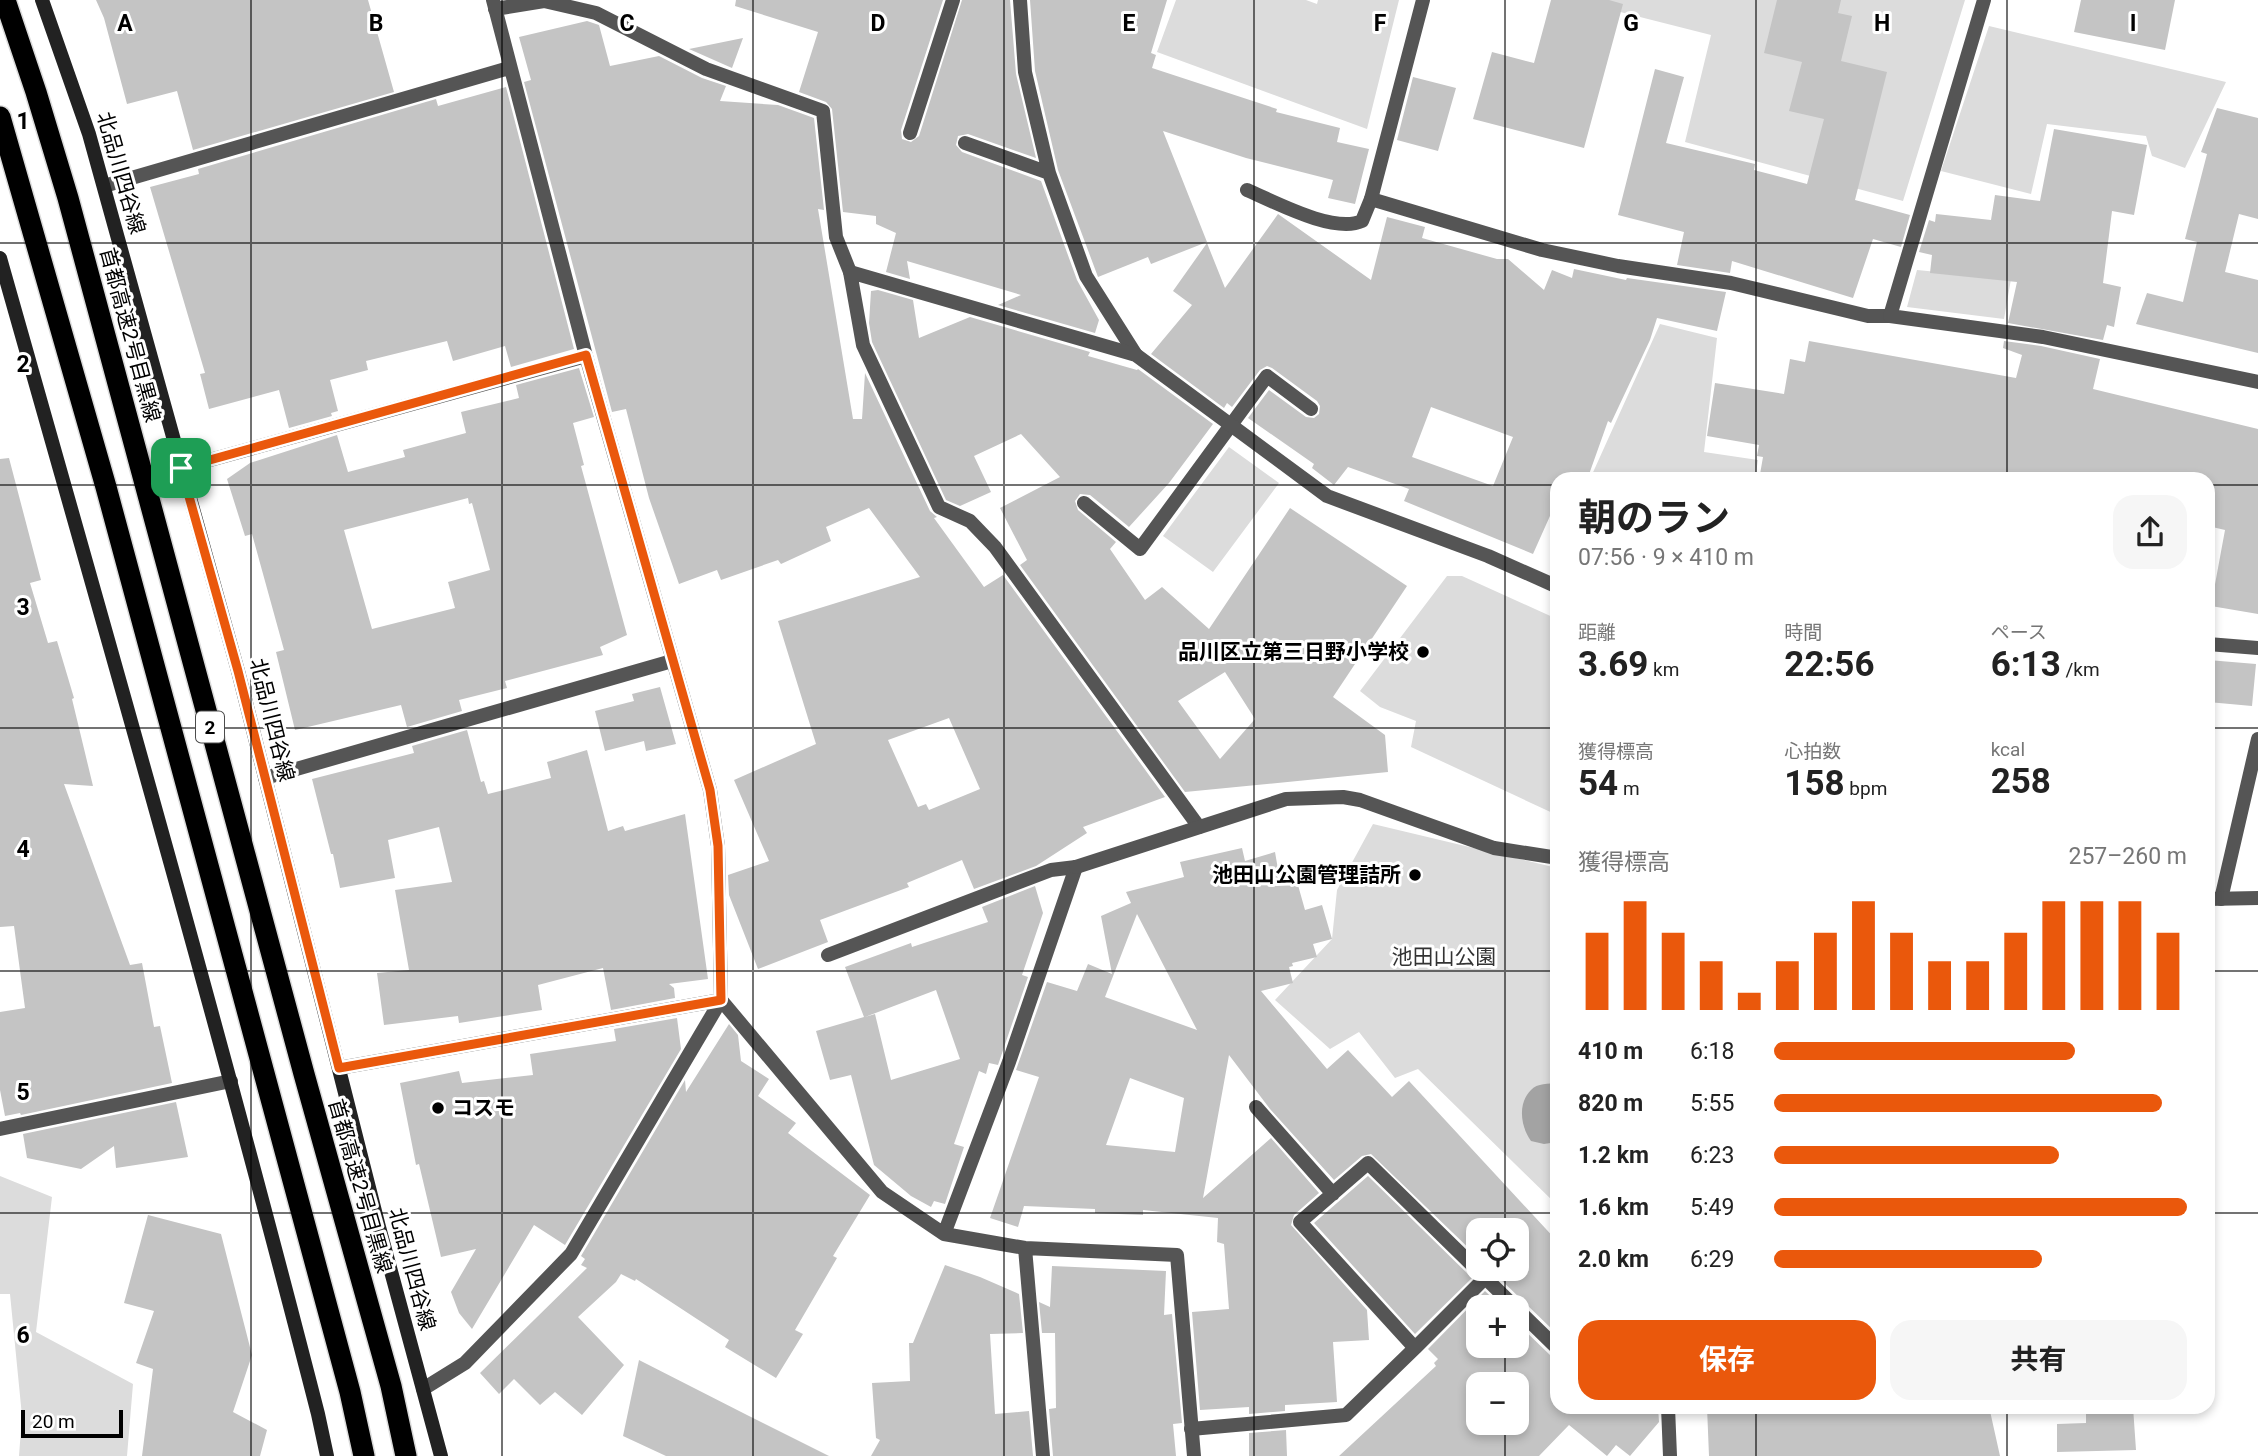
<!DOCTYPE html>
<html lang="ja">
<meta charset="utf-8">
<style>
:root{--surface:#fff;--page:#f6f6f6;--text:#222;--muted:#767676;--accent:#ea580c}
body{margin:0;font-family:Roboto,"Noto Sans JP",sans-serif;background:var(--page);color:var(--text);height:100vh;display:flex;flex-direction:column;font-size:26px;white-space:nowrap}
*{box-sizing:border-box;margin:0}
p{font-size:23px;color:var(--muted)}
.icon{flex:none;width:38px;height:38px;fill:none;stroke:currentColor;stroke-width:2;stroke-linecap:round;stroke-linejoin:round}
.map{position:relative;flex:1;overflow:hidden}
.sheet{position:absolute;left:1550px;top:472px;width:665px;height:942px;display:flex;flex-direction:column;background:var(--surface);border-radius:21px;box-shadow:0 4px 10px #0003}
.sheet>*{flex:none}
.controls{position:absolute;left:1466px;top:1218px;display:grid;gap:14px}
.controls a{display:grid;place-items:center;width:63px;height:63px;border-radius:14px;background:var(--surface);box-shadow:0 4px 10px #0003;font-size:35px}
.scale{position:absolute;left:21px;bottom:18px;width:102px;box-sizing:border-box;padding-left:7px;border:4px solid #000;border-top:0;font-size:19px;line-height:24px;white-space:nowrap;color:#000;-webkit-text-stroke:5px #fff;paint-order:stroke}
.pin{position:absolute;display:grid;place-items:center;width:60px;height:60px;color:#fff;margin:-30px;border-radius:14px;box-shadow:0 4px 10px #0006}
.round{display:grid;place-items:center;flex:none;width:74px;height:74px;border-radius:21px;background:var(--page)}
.head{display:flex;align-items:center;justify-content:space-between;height:119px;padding:0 28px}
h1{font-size:38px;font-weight:700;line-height:52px}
.stats{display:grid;grid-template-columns:repeat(3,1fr);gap:10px;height:119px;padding:7px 28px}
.stats div{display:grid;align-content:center}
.stats b{font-size:35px;font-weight:700}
.stats small{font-size:19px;font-weight:400}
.stats p{font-size:19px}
.chart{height:196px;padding:14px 28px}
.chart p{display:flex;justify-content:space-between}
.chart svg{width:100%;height:126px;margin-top:7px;stroke:var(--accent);stroke-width:6}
.button{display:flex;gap:14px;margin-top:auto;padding:14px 28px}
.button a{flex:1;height:80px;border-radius:21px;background:var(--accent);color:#fff;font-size:28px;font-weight:700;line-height:80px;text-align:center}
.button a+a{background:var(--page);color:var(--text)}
ul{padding:0 28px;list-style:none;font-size:23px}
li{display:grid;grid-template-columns:112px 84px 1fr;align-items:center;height:52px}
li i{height:18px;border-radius:9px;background:var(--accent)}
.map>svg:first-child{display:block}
.green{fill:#dcdcdc}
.water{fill:#a3a3a3}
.building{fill:#c4c4c4;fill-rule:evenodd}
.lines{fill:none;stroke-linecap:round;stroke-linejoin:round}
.motorway-casing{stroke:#dbdbdb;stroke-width:24}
.service{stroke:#555;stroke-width:14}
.minor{stroke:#555;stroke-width:14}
.tertiary{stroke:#555;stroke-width:14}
.secondary{stroke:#222;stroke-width:14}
.motorway{stroke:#000;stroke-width:21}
.route-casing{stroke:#fff;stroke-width:14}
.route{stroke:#ea580c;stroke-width:9}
.grid{fill:none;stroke:#000;stroke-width:2;stroke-opacity:0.55}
.poi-dot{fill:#000;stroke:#fff;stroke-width:2.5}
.labels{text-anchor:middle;stroke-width:6;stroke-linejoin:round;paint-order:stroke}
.shield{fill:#fff;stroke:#4c4c4c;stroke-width:2}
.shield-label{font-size:19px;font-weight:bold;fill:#000}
.street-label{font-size:21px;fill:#000;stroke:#fff}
.poi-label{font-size:21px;font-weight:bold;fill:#000;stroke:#fff;text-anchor:end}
.park-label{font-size:21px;fill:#333;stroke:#fff}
.grid-label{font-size:23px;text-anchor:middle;font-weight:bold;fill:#000;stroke:#fff;stroke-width:6;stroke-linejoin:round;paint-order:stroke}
</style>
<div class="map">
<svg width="2258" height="1456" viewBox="0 0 2258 1456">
<rect width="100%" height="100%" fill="#fff"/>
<path class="green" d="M 1176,0 L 1306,0 L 1317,4 L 1318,0 L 1399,0 L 1367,129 L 1157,52 Z
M 1573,0 L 1965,0 L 1903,201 L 1685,142 L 1711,35 Z
M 1989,26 L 2226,82 L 2185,168 L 2152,156 L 2146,136 L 2047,124 L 2031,194 L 1941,171 Z
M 1917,270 L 2011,279 L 2004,319 L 1907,307 Z
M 1660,324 L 1717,338 L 1704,452 L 1758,460 L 1755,479 L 1590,479 Z
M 1229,447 L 1279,483 L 1213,572 L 1163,536 Z
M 1447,576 L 1462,576 L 1557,619 L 1557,815 L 1411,747 L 1416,721 L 1380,707 L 1360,691 Z
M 1373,824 L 1557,868 L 1557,1205 L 1418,1069 L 1395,1078 L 1359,1032 L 1330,1049 L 1275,1000 L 1332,939 L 1337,890 Z
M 0,1176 L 52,1197 L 36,1332 L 133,1384 L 127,1456 L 19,1456 L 22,1416 L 10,1294 L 0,1294 Z"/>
<path class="water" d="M 1557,1083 L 1557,1142 L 1544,1144 L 1531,1141 C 1521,1127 1517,1104 1531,1090 C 1537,1083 1549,1084 1557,1083 Z"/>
<path class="building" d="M 96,0 L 368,0 L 394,92 L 193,150 L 177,91 L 127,104 L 104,18 Z
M 736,0 L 943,0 L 901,130 L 902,139 L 911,142 L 919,136 L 962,0 L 1010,0 L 1016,74 L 1036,158 L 968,134 L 958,136 L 956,145 L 962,152 L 1041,181 L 1077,280 L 1099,320 L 1095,333 L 998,305 L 1021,295 L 907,261 L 910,279 L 886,272 L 896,233 L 876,224 L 876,216 L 843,212 L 832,109 L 826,102 L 799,92 L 818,32 L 735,6 Z
M 1030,0 L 1167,0 L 1151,53 L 1156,55 L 1152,68 L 1277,109 L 1276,112 L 1340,128 L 1337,142 L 1369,149 L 1355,204 L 1328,198 L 1333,180 L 1246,158 L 1163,131 L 1207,242 L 1151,264 L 1148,257 L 1098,277 L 1058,170 L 1035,71 Z
M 1551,0 L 1609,0 L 1623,4 L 1584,148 L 1473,119 L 1492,52 L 1534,63 Z
M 1777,0 L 1841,0 L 1838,13 L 1852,16 L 1841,61 L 1887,72 L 1855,200 L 1910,215 L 1901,247 L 1873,239 L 1853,298 L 1732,261 L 1730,273 L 1677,265 L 1684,232 L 1618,215 L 1655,69 L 1684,77 L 1666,143 L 1755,164 L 1754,170 L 1807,184 L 1824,119 L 1789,111 L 1802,62 L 1764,53 Z
M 2081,0 L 2175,0 L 2165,50 L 2074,32 Z
M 587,21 L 599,25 L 610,66 L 659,56 L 702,78 L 726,86 L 720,101 L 778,105 L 814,118 L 824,210 L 818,209 L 853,419 L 862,419 L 865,373 L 930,511 L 937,517 L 934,518 L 984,587 L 1003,575 L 1165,797 L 1083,827 L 1087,833 L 1036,866 L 974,889 L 962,860 L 907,883 L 909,887 L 820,920 L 828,942 L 758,969 L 729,895 L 728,875 L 769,861 L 734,780 L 816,744 L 778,621 L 920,577 L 869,508 L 826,527 L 831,541 L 781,564 L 778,560 L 721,580 L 717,570 L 679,584 L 649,498 L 626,409 L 612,412 L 524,82 L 531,80 L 519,37 ZM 949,718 L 980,789 L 929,810 L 926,804 L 918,807 L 888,740 Z
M 743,38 L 732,68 L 689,49 Z
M 1413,77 L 1456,88 L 1438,151 L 1397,140 Z
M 506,87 L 574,349 L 511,367 L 505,346 L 453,361 L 447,341 L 366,361 L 368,370 L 330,380 L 338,411 L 331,413 L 332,416 L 289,428 L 279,390 L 209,409 L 200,374 L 205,373 L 150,187 L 199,174 L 198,169 L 436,99 L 438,106 Z
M 2217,108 L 2258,118 L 2258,219 L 2239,214 L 2225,272 L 2258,280 L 2258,353 L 2136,324 L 2147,293 L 2183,302 L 2197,242 L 2185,239 L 2207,154 L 2201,152 Z
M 2054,129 L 2147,145 L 2134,215 L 2112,211 L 2103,283 L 2121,287 L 2114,327 L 2107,325 L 2103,340 L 2008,323 L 2017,282 L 1930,273 L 1932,255 L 1919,252 L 1929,220 L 1935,222 L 1936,214 L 1991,220 L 1995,195 L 2040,201 Z
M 1278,214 L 1371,280 L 1387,217 L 1425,227 L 1422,238 L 1497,259 L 1508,259 L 1544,290 L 1552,270 L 1572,278 L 1574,269 L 1626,280 L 1627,278 L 1726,292 L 1717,331 L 1657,318 L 1650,340 L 1611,423 L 1608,421 L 1587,480 L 1558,480 L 1558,498 L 1533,554 L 1404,501 L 1409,489 L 1348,467 L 1334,485 L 1312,468 L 1314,464 L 1248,418 L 1269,390 L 1306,417 L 1314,418 L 1319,414 L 1320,406 L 1317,401 L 1272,368 L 1267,366 L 1260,370 L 1232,407 L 1227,403 L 1224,408 L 1151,354 L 1192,305 L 1173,291 L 1207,243 L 1225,288 ZM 1431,407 L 1513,437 L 1493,486 L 1412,457 Z
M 878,290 L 913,300 L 919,338 L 970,317 L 1090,352 L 1088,356 L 1137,370 L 1138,369 L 1213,424 L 1169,483 L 1129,527 L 1090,495 L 1080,494 L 1075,501 L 1078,510 L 1116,542 L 1110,549 L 1145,600 L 1162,587 L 1209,629 L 1290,508 L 1407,586 L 1333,697 L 1385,735 L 1388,772 L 1185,792 L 1020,565 L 1027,560 L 1000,508 L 1060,477 L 1021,434 L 974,456 L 991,492 L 960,506 L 946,500 L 872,342 L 869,323 L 871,291 ZM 1225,672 L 1255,719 L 1220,759 L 1178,701 Z
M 1809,341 L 2016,378 L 2022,355 L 2003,348 L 2004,341 L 2041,346 L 2100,359 L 2093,389 L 2258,429 L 2258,614 L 2211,606 L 2225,530 L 2208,526 L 2208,480 L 1759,480 L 1763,457 L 1757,456 L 1759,445 L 1707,436 L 1715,383 L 1784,394 L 1790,359 L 1805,362 Z
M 579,368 L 594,417 L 573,423 L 584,465 L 581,466 L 627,635 L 600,647 L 603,655 L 505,681 L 507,688 L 459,700 L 462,711 L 407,727 L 401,705 L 295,730 L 276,652 L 284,650 L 252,534 L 245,536 L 227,479 L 250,463 L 337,435 L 348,472 L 405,457 L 403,450 L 466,433 L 461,412 L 519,398 L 516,385 ZM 468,498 L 469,504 L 472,503 L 490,570 L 448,582 L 455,608 L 372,629 L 344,530 Z
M 9,458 L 41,580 L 30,583 L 48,643 L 57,641 L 74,698 L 72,699 L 93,786 L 64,784 L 130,965 L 142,963 L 154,1027 L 160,1026 L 172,1083 L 21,1115 L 20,1113 L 5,1116 L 0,1090 L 0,1012 L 25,1008 L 14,926 L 0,927 L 0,459 Z
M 2208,660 L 2256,664 L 2252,706 L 2208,702 Z
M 660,687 L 676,744 L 646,751 L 644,741 L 605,751 L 595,711 L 634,701 L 632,694 Z
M 467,730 L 481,782 L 484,781 L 488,794 L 551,778 L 547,762 L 587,750 L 608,831 L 623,826 L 625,831 L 685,814 L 708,979 L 669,984 L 674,988 L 675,998 L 611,1010 L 603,968 L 538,985 L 542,1010 L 459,1023 L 458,1016 L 384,1025 L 377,973 L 409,970 L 395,890 L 452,882 L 439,827 L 388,840 L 395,878 L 340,888 L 333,854 L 331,854 L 312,779 L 414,753 L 412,746 Z
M 1242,848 L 1245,861 L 1275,852 L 1279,875 L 1294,871 L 1305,910 L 1322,905 L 1332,939 L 1313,944 L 1317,957 L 1292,963 L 1293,966 L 1289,967 L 1293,983 L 1261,991 L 1327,1069 L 1348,1050 L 1392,1097 L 1409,1081 L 1558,1242 L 1558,1335 L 1490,1269 L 1517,1269 L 1517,1230 L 1479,1230 L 1479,1258 L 1371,1154 L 1362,1156 L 1334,1180 L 1270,1109 L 1229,1055 L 1203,1198 L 1271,1138 L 1319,1193 L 1294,1215 L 1291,1225 L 1367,1310 L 1369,1340 L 1333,1342 L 1337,1402 L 1285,1405 L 1285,1411 L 1249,1414 L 1249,1407 L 1200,1410 L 1192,1312 L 1229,1309 L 1224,1244 L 1217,1242 L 1218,1218 L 1143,1210 L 1143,1215 L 1095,1213 L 1095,1209 L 1024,1206 L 1018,1227 L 990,1218 L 1039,1077 L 1016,1070 L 1047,982 L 1077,991 L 1088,964 L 1112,974 L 1101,916 L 1131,903 L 1126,892 L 1184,877 L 1180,862 ZM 1137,914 L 1197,1030 L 1105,997 ZM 1130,1078 L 1184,1098 L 1175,1152 L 1106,1145 Z
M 1035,886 L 1043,913 L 1022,975 L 1028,977 L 998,1065 L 989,1063 L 986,1074 L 979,1071 L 954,1144 L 964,1147 L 945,1204 L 934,1201 L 931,1207 L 911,1196 L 874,1165 L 851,1075 L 830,1080 L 816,1031 L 864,1017 L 845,967 L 911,943 L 912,947 L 988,922 L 982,907 ZM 936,990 L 960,1059 L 891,1080 L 875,1014 L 865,1017 Z
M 677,1018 L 681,1049 L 565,1245 L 534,1225 L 472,1329 L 459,1313 L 451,1292 L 476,1249 L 441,1257 L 419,1164 L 416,1165 L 400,1083 L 459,1071 L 462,1083 L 533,1075 L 530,1054 L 616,1041 L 614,1029 Z
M 729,1024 L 738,1035 L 741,1061 L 769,1079 L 758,1096 L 796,1123 L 788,1133 L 870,1195 L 833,1256 L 837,1258 L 795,1330 L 803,1334 L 776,1378 L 725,1347 L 729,1340 L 636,1279 L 635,1281 L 621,1274 L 616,1282 L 578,1317 L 624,1365 L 582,1415 L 555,1392 L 540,1405 L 514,1379 L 499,1394 L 480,1373 L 587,1268 L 581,1265 L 585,1259 L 581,1256 L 685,1080 L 686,1092 Z
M 176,1102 L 188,1157 L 116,1168 L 114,1146 L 81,1169 L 27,1158 L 23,1134 Z
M 1368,1176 L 1472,1278 L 1415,1334 L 1314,1223 Z
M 148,1215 L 221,1234 L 252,1355 L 233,1412 L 267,1430 L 260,1456 L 142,1456 L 153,1369 L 136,1363 L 154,1311 L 124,1303 Z
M 945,1265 L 980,1277 L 1019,1294 L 1023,1333 L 990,1334 L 995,1414 L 1029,1411 L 1033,1456 L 871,1456 L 880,1440 L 876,1438 L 872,1383 L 910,1381 L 909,1343 L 913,1343 Z
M 1052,1266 L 1166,1271 L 1164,1315 L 1172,1314 L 1182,1423 L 1173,1424 L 1176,1456 L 1053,1456 L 1049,1409 L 1056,1408 L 1055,1333 L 1042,1333 L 1039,1302 L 1050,1307 Z
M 1485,1291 L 1502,1307 L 1479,1307 L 1479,1346 L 1517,1346 L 1517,1323 L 1551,1356 L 1558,1358 L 1558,1407 L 1658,1407 L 1659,1422 L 1630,1456 L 1616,1445 L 1607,1456 L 1569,1425 L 1539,1456 L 1339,1456 L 1436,1366 L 1434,1363 L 1438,1359 L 1428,1349 ZM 1479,1384 L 1517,1384 L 1517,1423 L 1479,1423 Z
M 639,1360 L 747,1415 L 829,1456 L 666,1456 L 623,1436 Z
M 1707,1407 L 1920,1407 L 1920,1409 L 1990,1411 L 2000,1456 L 1709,1456 Z
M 2086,1407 L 2133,1407 L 2136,1450 L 2057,1452 L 2057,1424 L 2086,1423 Z
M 1286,1430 L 1287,1456 L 1249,1456 L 1249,1433 Z"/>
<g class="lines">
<defs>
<path id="motorway" d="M 5,0 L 36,92 L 68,198 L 304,1074 L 391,1386 L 406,1456
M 0,117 L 106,487 L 350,1392 L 364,1456"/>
</defs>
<use href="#motorway" class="motorway-casing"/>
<path class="service" d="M 1020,0 L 1025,72 L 1049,173 L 1086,276 L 1136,355
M 495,9 L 544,1 L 596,13 L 706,69 L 823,111 L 836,237 L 850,272
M 910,133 L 953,0
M 965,143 L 1049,173
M 1247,190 C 1275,202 1334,234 1362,221 L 1371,199 L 1542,250 L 1618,266 L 1731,283 L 1868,316 L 1890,316
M 1084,503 L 1140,549 L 1267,376 L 1311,409
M 828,955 L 1051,870 L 1076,867
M 1256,1107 L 1333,1194
M 1517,1309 L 1558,1349
M 1415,1348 L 1485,1278
M 1668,1407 L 1670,1456
M 1191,1429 L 1346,1415 L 1415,1348 L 1300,1222 L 1368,1163 L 1515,1307"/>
<path class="minor" d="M 1984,0 L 1890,316 L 2043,337 L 2258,382
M 104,186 L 509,68
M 1371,199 L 1423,0
M 181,468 L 586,356
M 2208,644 L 2258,648
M 265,778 L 672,661
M 1199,827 L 995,547 L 970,521 L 939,507 L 863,345 L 850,272 L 1136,355 L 1327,496 L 1488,556 L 1558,587
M 2221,899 L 2258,739
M 721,1000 L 882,1192 L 944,1234 L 1025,1248 L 1177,1255 L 1194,1456
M 339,1068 L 721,1000
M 0,1129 L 231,1081
M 944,1234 L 1009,1062 L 1076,867
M 1025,1248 L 1043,1456
M 423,1389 L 465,1363 L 571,1254 L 721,1000 L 718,846 L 710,790 L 586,356 L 493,0"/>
<path class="tertiary" d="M 1076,867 L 1286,799 L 1343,797 L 1360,800 L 1494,848 L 1558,858
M 2208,899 L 2258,898"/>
<path class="secondary" d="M 42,0 L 89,134 L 238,671 L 379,1227 L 441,1456
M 0,258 C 109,643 219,1027 318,1414 L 327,1456"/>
<use href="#motorway" class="motorway"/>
</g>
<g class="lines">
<defs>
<path id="route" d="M 586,355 L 710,790 L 718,846 L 721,1000 L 339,1068 L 238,671 L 181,468 Z"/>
</defs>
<use href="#route" class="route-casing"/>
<use href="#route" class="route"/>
</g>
<path class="grid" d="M 251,0 L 251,1456M 502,0 L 502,1456M 753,0 L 753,1456M 1004,0 L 1004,1456M 1254,0 L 1254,1456M 1505,0 L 1505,1230M 1756,0 L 1756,480M 2007,0 L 2007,480M 0,243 L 2258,243M 0,485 L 1558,485M 2208,485 L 2258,485M 0,728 L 1558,728M 2208,728 L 2258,728M 0,971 L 1558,971M 2208,971 L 2258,971M 0,1213 L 1558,1213M 2208,1213 L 2258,1213M 1505,1269 L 1505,1307M 1505,1346 L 1505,1384M 1756,1407 L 1756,1456M 2007,1407 L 2007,1456M 1505,1423 L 1505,1456"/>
<g class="poi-dot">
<circle cx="1423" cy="652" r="7"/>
<circle cx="1415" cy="875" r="7"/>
<circle cx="438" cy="1108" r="7"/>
</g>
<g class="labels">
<rect class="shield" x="196" y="711.5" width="28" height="31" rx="5"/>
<g class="shield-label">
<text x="210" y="734">2</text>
</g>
<g class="street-label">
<text transform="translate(121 173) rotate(74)" y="7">北品川四谷線</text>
<text transform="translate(130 335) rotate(75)" y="7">首都高速2号目黒線</text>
<text transform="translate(272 720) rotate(76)" y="7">北品川四谷線</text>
<text transform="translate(360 1186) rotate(74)" y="7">首都高速2号目黒線</text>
<text transform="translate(412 1269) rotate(75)" y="7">北品川四谷線</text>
</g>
<g class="poi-label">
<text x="1409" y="659">品川区立第三日野小学校</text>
<text x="1401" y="882">池田山公園管理詰所</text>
<text x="452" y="1115" text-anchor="start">コスモ</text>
</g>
<g class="park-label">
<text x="1444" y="964">池田山公園</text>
</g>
</g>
<g class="grid-label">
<text x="125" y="31">A</text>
<text x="376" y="31">B</text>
<text x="627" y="31">C</text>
<text x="878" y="31">D</text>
<text x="1129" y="31">E</text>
<text x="1380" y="31">F</text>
<text x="1631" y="31">G</text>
<text x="1882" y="31">H</text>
<text x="2133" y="31">I</text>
<text x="23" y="129">1</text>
<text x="23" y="372">2</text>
<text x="23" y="615">3</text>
<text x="23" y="857">4</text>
<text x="23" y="1100">5</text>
<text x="23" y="1343">6</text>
</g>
</svg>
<div class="controls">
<a><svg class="icon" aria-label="locate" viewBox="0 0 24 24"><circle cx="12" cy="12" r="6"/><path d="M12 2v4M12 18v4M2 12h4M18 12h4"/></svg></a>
<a>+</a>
<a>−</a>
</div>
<div class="scale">20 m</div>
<div class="pin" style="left:181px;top:468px;background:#1e9e55"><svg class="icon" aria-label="arrive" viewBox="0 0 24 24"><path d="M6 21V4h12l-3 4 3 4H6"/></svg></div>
<section class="sheet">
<div class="head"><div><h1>朝のラン</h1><p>07:56 · 9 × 410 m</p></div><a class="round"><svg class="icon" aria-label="share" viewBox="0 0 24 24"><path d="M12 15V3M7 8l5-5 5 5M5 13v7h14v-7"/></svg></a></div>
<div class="stats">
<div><p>距離</p><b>3.69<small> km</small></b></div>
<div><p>時間</p><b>22:56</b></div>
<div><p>ペース</p><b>6:13<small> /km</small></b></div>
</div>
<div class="stats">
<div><p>獲得標高</p><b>54<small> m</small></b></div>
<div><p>心拍数</p><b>158<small> bpm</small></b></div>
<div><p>kcal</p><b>258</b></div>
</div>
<div class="chart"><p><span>獲得標高</span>257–260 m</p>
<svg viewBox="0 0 160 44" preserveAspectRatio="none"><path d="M5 44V17M15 44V6M25 44V17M35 44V27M45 44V38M55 44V27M65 44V17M75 44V6M85 44V17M95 44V27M105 44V27M115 44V17M125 44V6M135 44V6M145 44V6M155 44V17"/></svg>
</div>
<ul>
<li><b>410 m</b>6:18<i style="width:73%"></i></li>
<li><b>820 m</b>5:55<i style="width:94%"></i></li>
<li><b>1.2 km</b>6:23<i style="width:69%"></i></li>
<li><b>1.6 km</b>5:49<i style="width:100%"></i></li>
<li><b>2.0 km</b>6:29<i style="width:65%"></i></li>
</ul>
<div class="button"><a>保存</a><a>共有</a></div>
</section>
</div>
